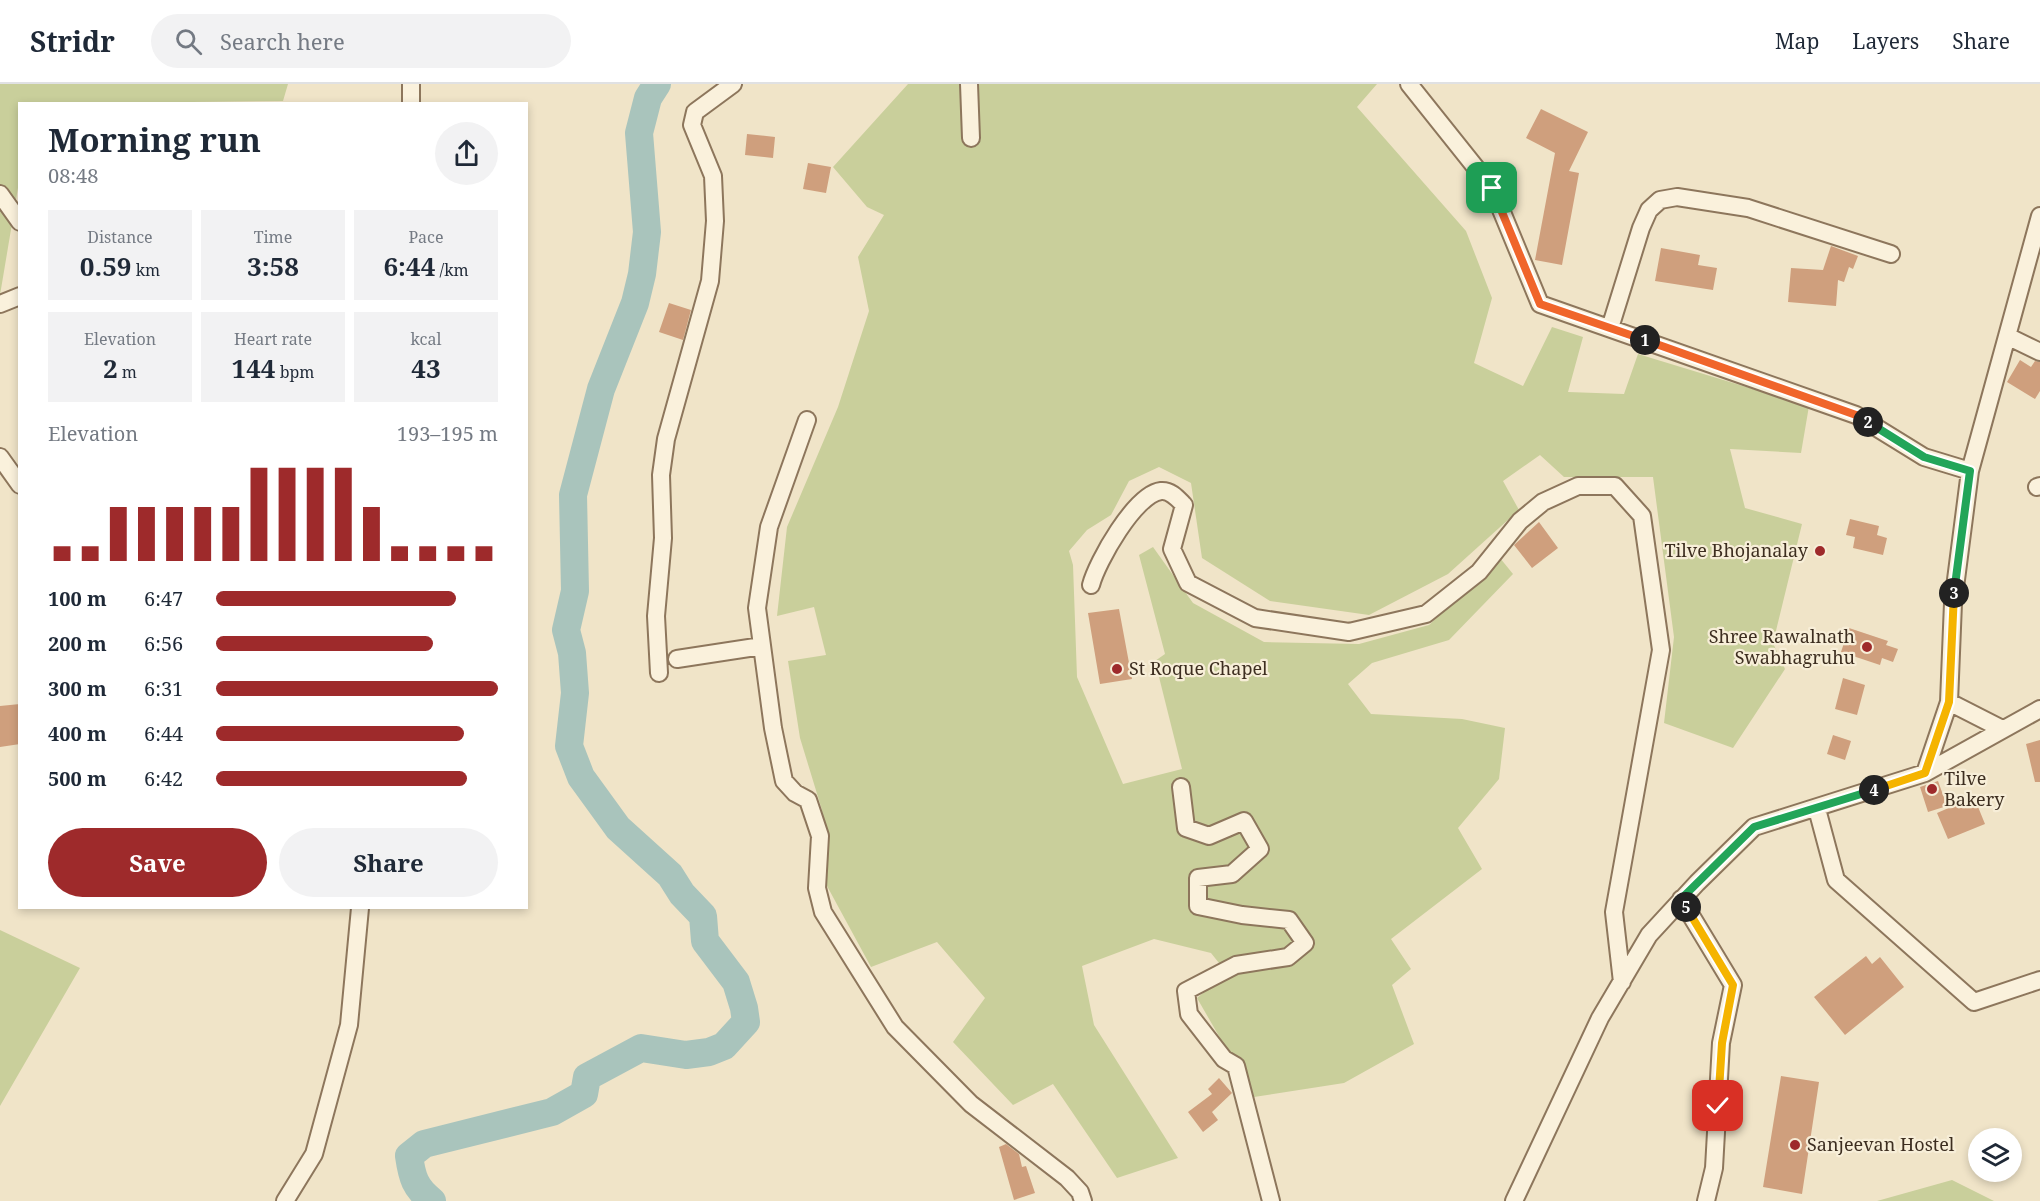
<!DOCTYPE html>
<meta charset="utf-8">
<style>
:root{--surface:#fff;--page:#f2f2f3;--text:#1f2937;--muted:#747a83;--line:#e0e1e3;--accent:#9e2a2b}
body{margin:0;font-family:"Noto Serif",serif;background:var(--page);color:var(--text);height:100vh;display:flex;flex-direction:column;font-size:22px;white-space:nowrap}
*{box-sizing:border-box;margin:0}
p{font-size:20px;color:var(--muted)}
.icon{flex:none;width:33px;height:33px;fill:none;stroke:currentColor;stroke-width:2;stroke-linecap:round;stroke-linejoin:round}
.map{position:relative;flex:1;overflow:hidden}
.sheet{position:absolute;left:18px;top:18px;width:510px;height:807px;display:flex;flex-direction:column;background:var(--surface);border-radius:0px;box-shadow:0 3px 9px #0003}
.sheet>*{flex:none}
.controls{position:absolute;left:1968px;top:1044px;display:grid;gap:12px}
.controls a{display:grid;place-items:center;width:54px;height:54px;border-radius:50%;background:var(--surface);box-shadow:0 3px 9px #0003;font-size:30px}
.pin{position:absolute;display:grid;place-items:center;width:51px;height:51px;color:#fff;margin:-26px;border-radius:12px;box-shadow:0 3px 9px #0006}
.km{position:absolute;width:30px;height:30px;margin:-15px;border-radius:50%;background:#222;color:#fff;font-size:16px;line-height:30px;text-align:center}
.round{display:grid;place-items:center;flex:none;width:63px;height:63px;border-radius:32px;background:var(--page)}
.overview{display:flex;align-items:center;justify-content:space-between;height:102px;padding:0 30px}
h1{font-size:33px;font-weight:700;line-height:45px}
.figures{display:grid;grid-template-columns:repeat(3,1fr);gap:9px;height:102px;padding:6px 30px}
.figures div{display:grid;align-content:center;border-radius:0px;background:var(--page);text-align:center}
.figures b{font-size:26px;font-weight:700}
.figures small{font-size:16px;font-weight:400}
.figures p{font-size:16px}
.chart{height:168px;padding:12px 30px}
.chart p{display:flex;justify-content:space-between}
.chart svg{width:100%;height:108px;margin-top:6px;stroke:var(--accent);stroke-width:6}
.action{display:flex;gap:12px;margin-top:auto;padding:12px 30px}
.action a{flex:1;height:69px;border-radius:36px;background:var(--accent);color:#fff;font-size:24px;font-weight:700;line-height:69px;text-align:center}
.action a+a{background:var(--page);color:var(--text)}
ul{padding:0 30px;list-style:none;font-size:20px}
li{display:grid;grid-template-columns:96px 72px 1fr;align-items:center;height:45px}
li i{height:15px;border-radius:8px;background:var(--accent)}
header{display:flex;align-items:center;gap:36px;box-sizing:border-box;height:84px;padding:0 30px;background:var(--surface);border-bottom:2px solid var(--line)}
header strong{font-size:28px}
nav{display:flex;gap:33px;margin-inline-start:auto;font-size:21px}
.search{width:420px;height:54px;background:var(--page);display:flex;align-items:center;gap:15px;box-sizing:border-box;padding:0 21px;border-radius:33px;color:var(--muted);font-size:22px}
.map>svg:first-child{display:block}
.green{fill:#c9cf9b}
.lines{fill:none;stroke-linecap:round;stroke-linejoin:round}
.river{stroke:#a9c4bc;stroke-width:28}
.building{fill:#cf9f7d}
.minor-casing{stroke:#8d765c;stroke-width:20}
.minor{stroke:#faf1dc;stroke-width:16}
.split-1-casing{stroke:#fff;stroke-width:12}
.split-2-casing{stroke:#fff;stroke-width:12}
.split-3-casing{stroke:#fff;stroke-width:12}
.split-4-casing{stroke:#fff;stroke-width:12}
.split-5-casing{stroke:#fff;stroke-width:12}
.split-6-casing{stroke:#fff;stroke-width:12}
.split-1{stroke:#f0652b;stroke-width:8}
.split-2{stroke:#f0652b;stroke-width:8}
.split-3{stroke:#22a559;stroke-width:8}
.split-4{stroke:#f5b400;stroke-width:8}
.split-5{stroke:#22a559;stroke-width:8}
.split-6{stroke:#f5b400;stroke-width:8}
.poi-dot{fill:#9e2a2b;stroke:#f7eed8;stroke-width:2}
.labels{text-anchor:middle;stroke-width:4.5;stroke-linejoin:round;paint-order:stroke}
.poi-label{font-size:18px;fill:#3d2e20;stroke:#f7eed8;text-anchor:start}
</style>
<header>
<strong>Stridr</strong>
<div class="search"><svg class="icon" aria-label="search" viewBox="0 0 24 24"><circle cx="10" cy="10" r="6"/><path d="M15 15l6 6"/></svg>Search here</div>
<nav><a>Map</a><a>Layers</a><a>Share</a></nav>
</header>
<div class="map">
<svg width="2040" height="1117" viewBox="0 0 2040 1117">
<rect width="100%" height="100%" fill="#f0e4c8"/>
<path class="green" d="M 0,0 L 288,0 L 283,17 L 20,20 L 19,98 L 0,211 Z
M 908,0 L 1377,0 L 1357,23 L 1466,147 L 1492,214 L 1474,279 L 1523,302 L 1552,243 L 1583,253 L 1568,308 L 1624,310 L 1638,270 L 1809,322 L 1801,369 L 1730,365 L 1745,424 L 1802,440 L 1773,559 L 1785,585 L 1733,664 L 1664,639 L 1674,553 L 1653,393 L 1564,393 L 1540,371 L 1503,397 L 1519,426 L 1448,490 L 1369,531 L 1270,517 L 1202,474 L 1191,399 L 1159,383 L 1129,397 L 1111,431 L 1087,446 L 1069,467 L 1073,481 L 1077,593 L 1123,700 L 1182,685 L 1155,577 L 1165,570 L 1139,471 L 1153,463 L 1193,519 L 1264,558 L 1359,560 L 1429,541 L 1500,474 L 1513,490 L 1449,556 L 1372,579 L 1348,600 L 1371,630 L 1462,635 L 1505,644 L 1499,695 L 1458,744 L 1482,785 L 1391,855 L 1411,885 L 1392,901 L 1414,960 L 1344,999 L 1254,1013 L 1197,914 L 1227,889 L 1211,869 L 1154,855 L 1082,882 L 1094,941 L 1178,1074 L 1117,1094 L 1053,1000 L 1013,1021 L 953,958 L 985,914 L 937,858 L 871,883 L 827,802 L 822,726 L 800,654 L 788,577 L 826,571 L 814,523 L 777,532 L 787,443 L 838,323 L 869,227 L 858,173 L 884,131 L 867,123 L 833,83 Z
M 0,846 L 80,884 L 0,1022 Z
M 1952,1096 L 1994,1117 L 1877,1117 Z"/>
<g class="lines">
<path class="river" d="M 432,1117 C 415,1104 412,1093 409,1072 L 424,1060 L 552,1028 L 584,1010 L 587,993 L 641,964 L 686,971 L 709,968 L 724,962 L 746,938 L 744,924 L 736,898 L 705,857 L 703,832 L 682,810 L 670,791 L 618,744 L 581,693 L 569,662 L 575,609 L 572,569 L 566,546 L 575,507 L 573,411 L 601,305 L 635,219 L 642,190 L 647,148 L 639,49 L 648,14 L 657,0"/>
</g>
<path class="building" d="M 1541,25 L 1588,48 L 1569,87 L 1579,89 L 1562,181 L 1535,176 L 1555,69 L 1526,54 Z
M 747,50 L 775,53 L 773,74 L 745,71 Z
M 808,79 L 831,83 L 826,109 L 803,105 Z
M 1831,162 L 1858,172 L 1853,185 L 1849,183 L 1844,198 L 1838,196 L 1836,222 L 1788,218 L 1791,184 L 1823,186 Z
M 1661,164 L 1700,171 L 1698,181 L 1717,184 L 1713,206 L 1655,197 Z
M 669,219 L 691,226 L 683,256 L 659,248 Z
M 2020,276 L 2031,283 L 2035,277 L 2040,278 L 2040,307 L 2035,315 L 2007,298 Z
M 1850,435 L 1879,442 L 1877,451 L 1887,454 L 1883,471 L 1853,464 L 1855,453 L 1846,451 Z
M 1539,438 L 1558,464 L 1532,484 L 1514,461 Z
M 1119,525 L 1132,595 L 1100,600 L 1088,529 Z
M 1849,544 L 1888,557 L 1886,561 L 1898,565 L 1893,578 L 1882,574 L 1880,581 L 1841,568 Z
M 1843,594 L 1865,601 L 1857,631 L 1835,625 Z
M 20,620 L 20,660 L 0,663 L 0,622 Z
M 1833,651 L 1851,657 L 1845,676 L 1827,670 Z
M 2040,656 L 2040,698 L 2035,698 L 2026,660 Z
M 1938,697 L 1947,722 L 1928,728 L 1920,703 Z
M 1974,713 L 1985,740 L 1948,755 L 1937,729 Z
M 1866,872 L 1872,880 L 1880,873 L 1904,903 L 1845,951 L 1814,913 Z
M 1781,992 L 1819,998 L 1802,1110 L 1763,1103 Z
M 1219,994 L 1232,1009 L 1212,1028 L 1218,1036 L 1203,1048 L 1188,1028 L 1212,1010 L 1208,1005 Z
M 1006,1060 L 1019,1070 L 1022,1083 L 1026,1082 L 1035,1109 L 1014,1116 L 999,1063 Z"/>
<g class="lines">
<defs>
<path id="minor" d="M 969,0 L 971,54
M 1409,0 L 1492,104 L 1540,220 L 1856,331 L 1924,373 L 1970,387
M 411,20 L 411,0
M 0,110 L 20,138
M 0,220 L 20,212
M 1610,244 L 1641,144 L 1649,126 L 1660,116 L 1677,113 L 1748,124 L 1891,170
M 2007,252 L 2040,268
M 807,336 L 769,443 L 757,524 L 773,644 L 784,697 L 795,709 L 808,716 L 820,752 L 817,804 L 823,828 L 895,943 L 971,1020 L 1067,1094 L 1080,1108 L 1083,1117
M 0,373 L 20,401
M 2037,403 L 2040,402
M 1091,501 C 1097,478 1135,410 1161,407 C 1171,406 1178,415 1184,421 L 1172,465 L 1188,499 L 1255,534 L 1349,548 L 1426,530 L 1479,488 L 1520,437 L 1543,418 L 1578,402 L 1615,402 L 1642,432 L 1661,566 L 1614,828 L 1622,898
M 677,575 L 762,562
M 659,589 L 656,532 L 663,454 L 661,391 L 666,355 L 710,197 L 715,137 L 713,92 L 692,41 L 695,28 L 733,0
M 1949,618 L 2002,645
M 1925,689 L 1949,618 L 1953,519 L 1970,387 L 2040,132
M 1181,703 L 1186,744 L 1209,752 L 1244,737 L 1260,765 L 1232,790 L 1198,794 L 1198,822 L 1242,831 L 1289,836 L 1305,859 L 1288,873 L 1236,881 L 1186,907 L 1189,930 L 1224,975 L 1236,982 L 1271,1117
M 1817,725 L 1836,796 L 1974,918 L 2040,896
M 1681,815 L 1733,901 L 1721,959 L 1714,1084 L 1706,1117
M 285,1117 L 314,1070 L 349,941 L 360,824
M 1514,1117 L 1600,934 L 1649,851 L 1697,799 L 1754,743 L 1925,689 L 2040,625"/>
</defs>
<use href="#minor" class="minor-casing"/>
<use href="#minor" class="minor"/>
</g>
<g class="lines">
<defs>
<path id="split-1" d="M 1492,104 L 1540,220 L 1645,256"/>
<path id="split-2" d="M 1645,256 L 1856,331 L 1868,338"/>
<path id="split-3" d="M 1868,338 L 1924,373 L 1970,387 L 1954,509"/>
<path id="split-4" d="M 1874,706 L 1925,689 L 1949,618 L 1954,509"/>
<path id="split-5" d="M 1686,823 L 1681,815 L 1754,743 L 1874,706"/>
<path id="split-6" d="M 1686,823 L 1733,901 L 1722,959 L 1718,1022"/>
</defs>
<use href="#split-1" class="split-1-casing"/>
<use href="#split-2" class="split-2-casing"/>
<use href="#split-3" class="split-3-casing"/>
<use href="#split-4" class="split-4-casing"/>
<use href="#split-5" class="split-5-casing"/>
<use href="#split-6" class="split-6-casing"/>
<use href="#split-1" class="split-1"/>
<use href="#split-2" class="split-2"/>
<use href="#split-3" class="split-3"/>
<use href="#split-4" class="split-4"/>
<use href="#split-5" class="split-5"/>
<use href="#split-6" class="split-6"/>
</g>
<g class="poi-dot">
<circle cx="1820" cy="467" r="6"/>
<circle cx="1867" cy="563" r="6"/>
<circle cx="1117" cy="585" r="6"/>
<circle cx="1932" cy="705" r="6"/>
<circle cx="1795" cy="1061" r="6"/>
</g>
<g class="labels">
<g class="poi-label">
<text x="1808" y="473" text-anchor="end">Tilve Bhojanalay</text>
<text x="1855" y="559" text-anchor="end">Shree Rawalnath<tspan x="1855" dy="21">Swabhagruhu</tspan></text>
<text x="1129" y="591">St Roque Chapel</text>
<text x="1944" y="701">Tilve<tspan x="1944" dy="21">Bakery</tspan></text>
<text x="1807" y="1067">Sanjeevan Hostel</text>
</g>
</g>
</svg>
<div class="controls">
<a><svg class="icon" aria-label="layers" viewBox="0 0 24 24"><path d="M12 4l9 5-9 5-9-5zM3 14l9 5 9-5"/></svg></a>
</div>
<div class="pin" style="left:1492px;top:104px;background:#1e9e55"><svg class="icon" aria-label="arrive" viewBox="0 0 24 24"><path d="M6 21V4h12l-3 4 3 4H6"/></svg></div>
<div class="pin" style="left:1718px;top:1022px;background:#d93025"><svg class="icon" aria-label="check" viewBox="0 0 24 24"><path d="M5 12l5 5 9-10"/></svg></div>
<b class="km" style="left:1645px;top:256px">1</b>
<b class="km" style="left:1868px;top:338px">2</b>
<b class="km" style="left:1954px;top:509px">3</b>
<b class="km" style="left:1874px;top:706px">4</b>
<b class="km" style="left:1686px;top:823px">5</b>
<section class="sheet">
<div class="overview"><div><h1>Morning run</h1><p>08:48</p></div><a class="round"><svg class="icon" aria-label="share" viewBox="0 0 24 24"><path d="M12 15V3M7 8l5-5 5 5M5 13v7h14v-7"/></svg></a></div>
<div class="figures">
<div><p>Distance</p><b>0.59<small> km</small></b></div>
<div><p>Time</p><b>3:58</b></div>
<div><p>Pace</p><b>6:44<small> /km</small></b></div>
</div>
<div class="figures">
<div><p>Elevation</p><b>2<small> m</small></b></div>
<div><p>Heart rate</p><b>144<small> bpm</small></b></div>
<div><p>kcal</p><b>43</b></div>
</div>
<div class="chart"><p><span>Elevation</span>193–195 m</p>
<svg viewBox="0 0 160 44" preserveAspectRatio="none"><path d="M5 44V38M15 44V38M25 44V22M35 44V22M45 44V22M55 44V22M65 44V22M75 44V6M85 44V6M95 44V6M105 44V6M115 44V22M125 44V38M135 44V38M145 44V38M155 44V38"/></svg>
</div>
<ul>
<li><b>100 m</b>6:47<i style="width:85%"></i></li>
<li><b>200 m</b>6:56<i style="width:77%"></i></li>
<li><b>300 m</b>6:31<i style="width:100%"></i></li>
<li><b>400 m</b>6:44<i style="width:88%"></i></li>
<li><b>500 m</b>6:42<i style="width:89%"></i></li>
</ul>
<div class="action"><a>Save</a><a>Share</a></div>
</section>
</div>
